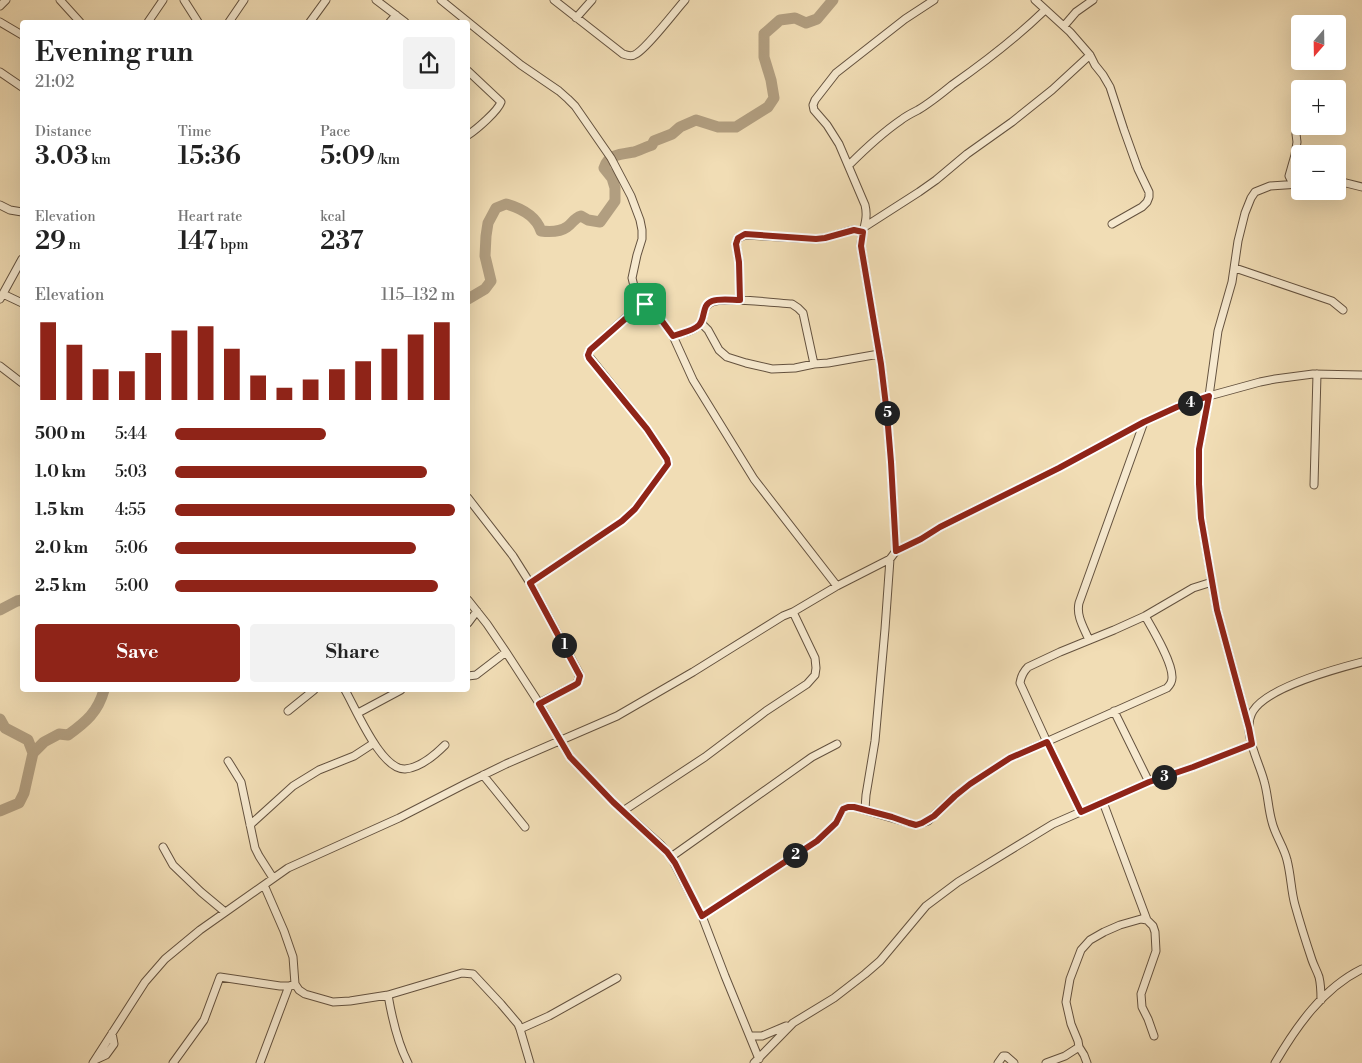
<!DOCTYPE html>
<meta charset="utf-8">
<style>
:root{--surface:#fff;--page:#f2f2f2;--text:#222;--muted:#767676;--accent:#8f2418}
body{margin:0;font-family:"Libre Bodoni",serif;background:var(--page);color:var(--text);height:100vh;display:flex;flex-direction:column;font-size:19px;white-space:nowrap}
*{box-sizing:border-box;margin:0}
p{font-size:16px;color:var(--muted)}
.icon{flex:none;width:28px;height:28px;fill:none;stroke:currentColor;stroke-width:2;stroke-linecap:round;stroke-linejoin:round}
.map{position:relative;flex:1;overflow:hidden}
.details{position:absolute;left:20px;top:20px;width:450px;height:672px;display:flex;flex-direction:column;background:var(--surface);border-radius:5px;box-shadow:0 5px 20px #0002}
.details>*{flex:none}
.needle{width:32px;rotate:200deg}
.buttons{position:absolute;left:1291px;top:15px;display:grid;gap:10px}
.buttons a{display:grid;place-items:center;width:55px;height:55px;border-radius:5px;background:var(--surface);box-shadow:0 5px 20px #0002;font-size:25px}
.pin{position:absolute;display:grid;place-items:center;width:42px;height:42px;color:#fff;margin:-21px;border-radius:10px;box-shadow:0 2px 8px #0006}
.km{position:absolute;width:25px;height:25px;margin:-12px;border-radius:50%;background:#222;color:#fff;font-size:14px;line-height:25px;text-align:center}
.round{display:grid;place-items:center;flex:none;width:52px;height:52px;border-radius:5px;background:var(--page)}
.headline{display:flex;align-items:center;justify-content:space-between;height:85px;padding:0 15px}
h1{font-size:28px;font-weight:600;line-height:38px}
.figures{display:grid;grid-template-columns:repeat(3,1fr);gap:8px;height:85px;padding:5px 15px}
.figures div{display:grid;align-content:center}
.figures b{font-size:25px;font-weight:600}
.figures small{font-size:14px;font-weight:400}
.figures p{font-size:14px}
.chart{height:140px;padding:10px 15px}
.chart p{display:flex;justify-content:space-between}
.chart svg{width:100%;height:90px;margin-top:5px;stroke:var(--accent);stroke-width:6}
.button{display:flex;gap:10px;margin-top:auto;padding:10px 15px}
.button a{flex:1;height:58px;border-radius:5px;background:var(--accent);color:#fff;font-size:20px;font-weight:600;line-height:58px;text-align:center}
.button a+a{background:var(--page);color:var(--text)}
ul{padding:0 15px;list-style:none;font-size:16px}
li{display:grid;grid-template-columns:80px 60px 1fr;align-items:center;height:38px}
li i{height:12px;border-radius:6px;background:var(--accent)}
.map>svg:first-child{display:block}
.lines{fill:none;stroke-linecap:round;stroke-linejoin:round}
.river{stroke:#b19e80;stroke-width:11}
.minor-casing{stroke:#64523f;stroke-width:9}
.minor{stroke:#f6e9cf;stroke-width:7}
.route-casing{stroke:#fff;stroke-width:10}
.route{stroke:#8f2418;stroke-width:6}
</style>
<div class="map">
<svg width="1362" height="1063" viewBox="0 0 1362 1063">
<rect width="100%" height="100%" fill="#f1ddb5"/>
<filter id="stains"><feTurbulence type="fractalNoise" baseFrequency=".004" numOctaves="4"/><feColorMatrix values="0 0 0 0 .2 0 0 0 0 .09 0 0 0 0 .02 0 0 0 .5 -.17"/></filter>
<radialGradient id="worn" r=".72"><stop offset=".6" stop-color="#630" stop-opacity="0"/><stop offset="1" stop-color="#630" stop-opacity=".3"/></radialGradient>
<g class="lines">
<path class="river" d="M 468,299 L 485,289 L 491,281 L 485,256 L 486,236 L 488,223 L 496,208 L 506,204 C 520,208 536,216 541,231 C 550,232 560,232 567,227 C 573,223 574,218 581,216 L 588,220 L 600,222 L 615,201 L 615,188 L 612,178 L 604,168 C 608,154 622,154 634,152 C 640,150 646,147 652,145 L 654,141 L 672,134 L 680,127 L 696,120 L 718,127 L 736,127 L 768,107 L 774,98 L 771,80 L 764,57 L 764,34 L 780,20 L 795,18 L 806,23 L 817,19 L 833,0
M 0,610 L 17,601 L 22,600
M 0,719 L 5,728 L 28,740 L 33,753 L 24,793 L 19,803 L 0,811
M 33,753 L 44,742 L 59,734 L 68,735 C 86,722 98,712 104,690"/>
<defs>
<path id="minor" d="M 60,0 L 80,22
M 184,0 L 198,22
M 376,0 L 405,22
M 441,0 L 521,65 L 559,91 L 568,99 L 575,106 L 611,158 L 631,196 L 640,220 L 642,230 L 642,239 L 637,255 L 632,278 L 634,286 L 639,295 L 662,321 L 673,336 L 693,380 L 754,479 L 837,586
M 554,0 L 623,54 C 627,55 630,57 634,55 C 644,52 676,10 685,0
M 1035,0 L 1070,32 L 1090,55 L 1095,65 L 1103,75 L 1110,87 L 1124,130 L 1138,169 L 1149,192 L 1149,197 L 1147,202 L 1142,207 L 1112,224
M 0,6 L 6,0
M 576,18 L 592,0
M 0,22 L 22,35
M 148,22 L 163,0
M 229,22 L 244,0
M 310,22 L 326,0
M 390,22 L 396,15
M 1064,26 L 1076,12 L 1093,0
M 468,71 L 501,102 C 498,111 477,129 468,135
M 0,72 L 22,87
M 849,165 C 865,149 882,133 901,120 C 906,116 912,113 918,110 C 930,103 941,94 952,85 C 985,62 1016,38 1045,10
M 1338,181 L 1362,187
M 1293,184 L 1289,176 L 1295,155 L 1297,142 L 1296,134 L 1300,115
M 0,205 L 10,210 L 22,212
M 866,226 L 919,192 L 936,180 L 967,154 L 1012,122 L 1052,90 L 1090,55
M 1235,268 L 1332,301 L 1343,310
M 3,294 L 22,303
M 0,299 L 22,259
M 740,300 L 739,262 L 736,244 L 738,238 L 745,235 L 816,239 L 825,238 L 849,231 L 854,230 L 863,232
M 701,323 L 708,330 L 719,350 L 727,357 L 746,363 L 772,369 L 795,368 L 814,364 L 828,363 L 879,354
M 673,336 C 682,333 695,331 701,323 C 705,316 702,307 710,303 C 721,296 776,303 792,304 L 798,308 L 803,313 L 814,364
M 0,366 L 22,383
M 1314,485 L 1317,374
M 468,498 L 513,556 L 530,583 L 579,673 L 579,680 L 575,685 L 539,703
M 896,551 L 891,462 L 887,414 L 881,364 L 861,246 C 861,231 869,221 865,205 L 839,144 L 827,125 L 814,110 L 813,105 L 815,100 L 836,73 L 905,19 L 934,0
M 530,583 L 622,521 L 635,509 L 668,464 L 667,459 L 647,429 L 588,355 L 590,350 L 623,320 L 645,303
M 468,600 L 487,624 L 506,652 L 539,703 L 570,757 L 613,802 L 660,844 L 671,857 L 702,916 L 725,976 L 759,1059
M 468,623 L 477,611
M 1089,640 C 1084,628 1076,616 1079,603 L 1144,422
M 468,676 L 476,675 L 506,652
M 345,690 C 356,709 381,770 405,769 C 419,768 435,755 445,745
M 288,711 L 314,690
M 1114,711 L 1149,782
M 358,713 L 401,690
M 1249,728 L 1217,610 L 1212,582 L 1201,518 L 1199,484 L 1199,449 L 1209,396 L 1218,331 L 1232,282 L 1238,241 L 1245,213 L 1251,198 L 1255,192 L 1270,186 L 1300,184
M 228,761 L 241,782 L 255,848 L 259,856 L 273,878
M 483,775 L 525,827
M 1103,802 L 1147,920
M 865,809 L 866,795 L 875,741 L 885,629 L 890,559
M 623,811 L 705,757 L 766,711 L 807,684 L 815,675 L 816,668 L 815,658 L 793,612
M 1081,812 L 1047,742 L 1020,683 C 1021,676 1023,672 1028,667 L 1060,652 L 1114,630 L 1145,616 L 1193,588 L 1212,582
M 250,825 L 293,786 L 319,770 L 354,756 L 374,743
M 163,847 L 173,865 L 201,892 L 225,912
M 671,857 L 812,757 L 837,744
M 264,885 L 284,931 L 293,957 L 295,984 L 299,990 L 305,994 L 333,1002 L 350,1001 L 388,995 L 462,973 L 473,974 L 501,1004 L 518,1024 L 520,1029 L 530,1063
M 702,916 L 817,841 L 824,835 L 836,823 L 843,809 L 848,807 L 854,807 L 909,823 L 916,825 L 928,821 L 955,796 L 970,784 L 1010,758 L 1167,688 C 1170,685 1172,682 1172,678 C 1173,663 1153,630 1145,616
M 388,995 C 392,1018 397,1042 408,1063
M 1321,1000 C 1321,992 1321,985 1319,977 C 1317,971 1314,966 1312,960 C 1306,942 1300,923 1295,905 C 1291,891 1291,875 1287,860 C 1284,847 1275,835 1272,822 C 1268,808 1268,794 1264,781 C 1259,761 1241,731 1253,711 C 1268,687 1335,669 1362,662
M 520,1029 L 549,1016 L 617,978
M 750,1036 L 762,1036 L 786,1026
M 95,1060 L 106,1055 L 114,1044 L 112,1033
M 93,1063 L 145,982 L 165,959 L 200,930 L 288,868 L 399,818 L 465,784 L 506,764 L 617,716 L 693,672 L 783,616 L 793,612 L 837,586 L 890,559 L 896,551 L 921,539 L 940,527 L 1059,468 L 1144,422 L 1177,407 L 1209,396 L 1260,382 L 1275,379 L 1313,374 L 1362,375
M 173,1063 L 204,1020 L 220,977 L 280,986 L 289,986 L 295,984
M 260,1063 L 289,986
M 754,1063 L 793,1023 L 834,998 L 865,974 L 880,961 L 926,906 L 958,882 L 1053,824 L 1149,782 L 1193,767 L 1252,744
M 998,1063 L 1003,1056 L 1006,1056 L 1014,1063
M 1046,1063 L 1065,1056 L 1079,1047
M 1087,1063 L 1084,1055 L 1079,1047 L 1078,1041 L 1071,1024 L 1066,1002 L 1070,979 L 1081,950 L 1090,940 L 1104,932 L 1120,925 L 1141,919 L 1147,920 L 1153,926 L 1155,932 L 1156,951 L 1141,994 L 1142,1007 L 1148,1019 L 1154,1036
M 1275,1063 C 1296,1027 1323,988 1362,969"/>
</defs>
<use href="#minor" class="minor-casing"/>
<use href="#minor" class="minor"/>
</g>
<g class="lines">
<defs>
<path id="route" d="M 854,230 L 863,232 L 861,246 L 881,364 L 887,414 L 891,462 L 896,551 L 921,539 L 940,527 L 1059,468 L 1144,422 L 1177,407 L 1209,396 L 1199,449 L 1199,484 L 1201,518 L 1217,610 L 1249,728 L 1252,744 L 1193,767 L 1149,782 L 1081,812 L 1047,742 L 1010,758 L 970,784 L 955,796 L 934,816 L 922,823 L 916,825 L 909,823 L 892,817 L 854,807 L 848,807 L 843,809 L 836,823 L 817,841 L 702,916 L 675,863 L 667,852 L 613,802 L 570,757 L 539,704 L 575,685 L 578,683 L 580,676 L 530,583 L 622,521 L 635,509 L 668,464 L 667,459 L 647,429 L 589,358 L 588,355 L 590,350 L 624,320 L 645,304 L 662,321 L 673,336 C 681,333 693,331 699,325 C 706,318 701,305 712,301 C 720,298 732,300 740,300 L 739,262 L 736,244 L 738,238 L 745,234 L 816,239 L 825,238 Z"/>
</defs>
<use href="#route" class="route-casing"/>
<use href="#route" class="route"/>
</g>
<rect width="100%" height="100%" filter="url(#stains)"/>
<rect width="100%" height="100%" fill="url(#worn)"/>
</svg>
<div class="buttons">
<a><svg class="needle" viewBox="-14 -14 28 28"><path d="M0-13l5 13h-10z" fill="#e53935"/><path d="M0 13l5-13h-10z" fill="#767676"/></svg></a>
<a>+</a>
<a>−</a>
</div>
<div class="pin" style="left:645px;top:304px;background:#1e9e55"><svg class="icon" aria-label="arrive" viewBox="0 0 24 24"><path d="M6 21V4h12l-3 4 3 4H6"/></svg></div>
<b class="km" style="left:564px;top:645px">1</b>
<b class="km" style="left:795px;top:855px">2</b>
<b class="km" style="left:1164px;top:777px">3</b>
<b class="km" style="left:1190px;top:403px">4</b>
<b class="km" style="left:887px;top:413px">5</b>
<section class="details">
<div class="headline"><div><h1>Evening run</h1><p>21:02</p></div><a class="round"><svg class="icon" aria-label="share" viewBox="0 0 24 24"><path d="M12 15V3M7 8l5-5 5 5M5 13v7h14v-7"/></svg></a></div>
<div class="figures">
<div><p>Distance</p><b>3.03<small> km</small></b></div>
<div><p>Time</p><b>15:36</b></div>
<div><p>Pace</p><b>5:09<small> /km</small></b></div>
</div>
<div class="figures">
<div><p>Elevation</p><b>29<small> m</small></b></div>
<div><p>Heart rate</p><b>147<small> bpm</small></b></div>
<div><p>kcal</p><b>237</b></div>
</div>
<div class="chart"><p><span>Elevation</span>115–132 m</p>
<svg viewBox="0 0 160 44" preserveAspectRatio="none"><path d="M5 44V6M15 44V17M25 44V29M35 44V30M45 44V21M55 44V10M65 44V8M75 44V19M85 44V32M95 44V38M105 44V34M115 44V29M125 44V25M135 44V19M145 44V12M155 44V6"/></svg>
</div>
<ul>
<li><b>500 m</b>5:44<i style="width:54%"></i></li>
<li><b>1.0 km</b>5:03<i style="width:90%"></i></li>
<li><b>1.5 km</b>4:55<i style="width:100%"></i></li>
<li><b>2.0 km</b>5:06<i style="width:86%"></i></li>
<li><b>2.5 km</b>5:00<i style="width:94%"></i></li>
</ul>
<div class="button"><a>Save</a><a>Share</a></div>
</section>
</div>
